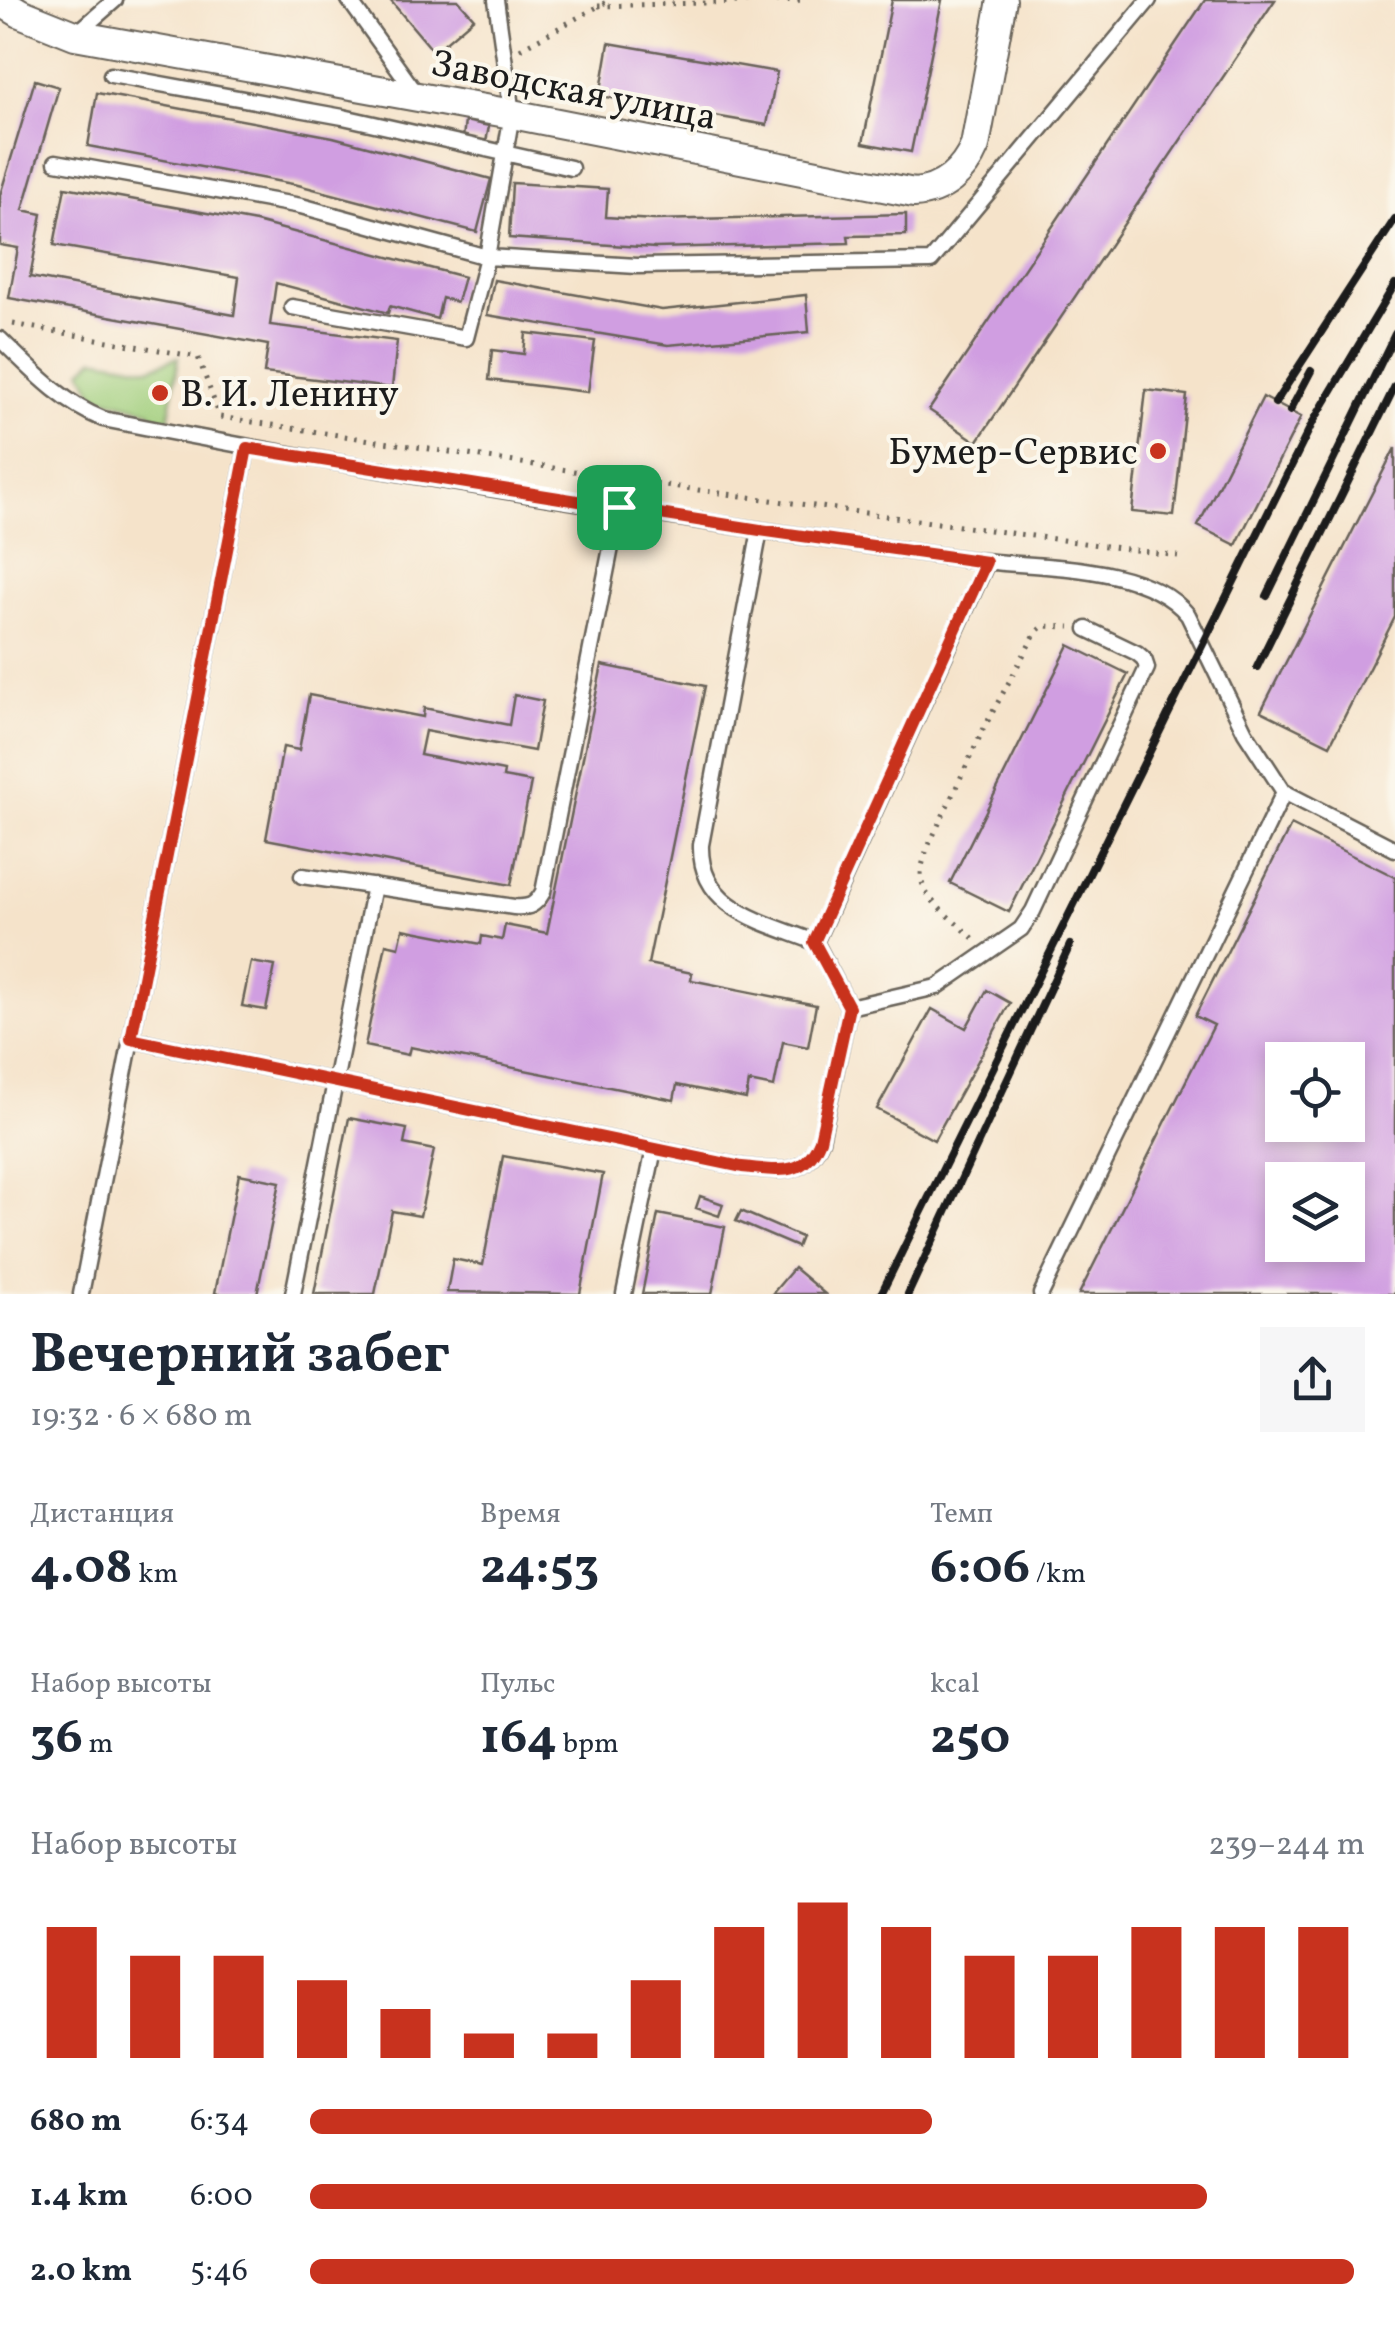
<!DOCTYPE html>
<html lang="ru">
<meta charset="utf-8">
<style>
:root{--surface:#fff;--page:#f6f6f7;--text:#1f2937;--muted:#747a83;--accent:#c8321e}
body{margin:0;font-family:Vollkorn,serif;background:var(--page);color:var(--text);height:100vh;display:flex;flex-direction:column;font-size:38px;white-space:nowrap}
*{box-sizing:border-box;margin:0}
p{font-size:32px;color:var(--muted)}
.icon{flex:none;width:55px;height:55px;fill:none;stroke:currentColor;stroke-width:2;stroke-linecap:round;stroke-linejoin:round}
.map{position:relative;height:1294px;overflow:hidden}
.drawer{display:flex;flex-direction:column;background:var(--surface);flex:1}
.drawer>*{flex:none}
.controls{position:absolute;left:1265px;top:1042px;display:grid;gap:20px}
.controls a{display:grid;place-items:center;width:100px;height:100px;border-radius:0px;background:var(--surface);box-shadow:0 5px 15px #0003;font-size:50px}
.pin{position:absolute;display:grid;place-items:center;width:85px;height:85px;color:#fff;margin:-42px;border-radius:20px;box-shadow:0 5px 15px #0006}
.round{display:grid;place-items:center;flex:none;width:105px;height:105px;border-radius:0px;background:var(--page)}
.overview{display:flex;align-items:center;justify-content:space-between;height:170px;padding:0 30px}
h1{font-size:55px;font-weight:700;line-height:75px}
.figures{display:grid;grid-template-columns:repeat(3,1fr);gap:15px;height:170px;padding:10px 30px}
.figures div{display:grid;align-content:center}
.figures b{font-size:50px;font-weight:700}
.figures small{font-size:28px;font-weight:400}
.figures p{font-size:28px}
.chart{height:280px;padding:20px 30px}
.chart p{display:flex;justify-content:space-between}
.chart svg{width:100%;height:180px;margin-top:10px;stroke:var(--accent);stroke-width:6}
ul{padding:0 30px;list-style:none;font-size:32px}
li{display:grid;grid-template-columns:160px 120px 1fr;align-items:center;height:75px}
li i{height:25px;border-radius:12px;background:var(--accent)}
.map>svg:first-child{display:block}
.green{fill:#a0ce7c;stroke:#5e754c;stroke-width:2.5}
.building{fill:#d09ee1;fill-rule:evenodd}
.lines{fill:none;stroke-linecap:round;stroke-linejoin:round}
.lane-casing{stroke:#686259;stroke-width:19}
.street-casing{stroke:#686259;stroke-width:32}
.path{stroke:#686259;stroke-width:5;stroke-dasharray:2.5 8;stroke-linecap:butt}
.lane{stroke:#fff;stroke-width:14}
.street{stroke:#fff;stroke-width:28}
.rail{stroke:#1c1c1c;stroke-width:8}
.route-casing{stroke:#fff;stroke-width:20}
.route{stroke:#c8321e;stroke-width:12}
.poi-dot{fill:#c8321e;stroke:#fbf7ec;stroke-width:4}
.labels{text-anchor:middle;stroke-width:8;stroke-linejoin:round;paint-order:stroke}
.street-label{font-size:38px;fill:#1c1c1c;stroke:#fbf7ec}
.poi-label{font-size:38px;fill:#1c1c1c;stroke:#fbf7ec;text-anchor:start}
</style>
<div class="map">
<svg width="1395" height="1294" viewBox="0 0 1395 1294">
<rect width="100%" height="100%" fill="#fbf7ec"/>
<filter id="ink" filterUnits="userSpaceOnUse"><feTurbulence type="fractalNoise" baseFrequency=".01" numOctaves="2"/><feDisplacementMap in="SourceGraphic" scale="20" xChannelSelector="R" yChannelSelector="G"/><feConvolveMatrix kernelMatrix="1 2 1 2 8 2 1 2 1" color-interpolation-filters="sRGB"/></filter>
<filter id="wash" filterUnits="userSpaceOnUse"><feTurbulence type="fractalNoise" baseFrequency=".0048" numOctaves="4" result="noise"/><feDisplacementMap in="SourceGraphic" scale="40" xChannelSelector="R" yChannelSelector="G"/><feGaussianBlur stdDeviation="2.25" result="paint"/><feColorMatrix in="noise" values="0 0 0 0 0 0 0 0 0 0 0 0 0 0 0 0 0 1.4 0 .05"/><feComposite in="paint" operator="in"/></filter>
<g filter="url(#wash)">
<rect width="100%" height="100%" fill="#f5e3ca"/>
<path class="green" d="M 179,357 L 167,429 L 148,410 L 95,396 L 82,370 L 95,358 L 149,368 Z"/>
<g id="blocks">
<path class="building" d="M 390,0 L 458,0 L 474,18 L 434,52 Z
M 892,0 L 942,0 L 911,152 L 863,143 Z
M 1205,0 L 1275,0 L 977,442 L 929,410 Z
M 609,43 L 777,72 L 767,125 L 600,96 Z
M 35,80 L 59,87 L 23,210 L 42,214 L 30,277 L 234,315 L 239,277 L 54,245 L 65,187 L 256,222 L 464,277 L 457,302 L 442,298 L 437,319 L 390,306 L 388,313 L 276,283 L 270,325 L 397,341 L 392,388 L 264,373 L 268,345 L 9,298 L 18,248 L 0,245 L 0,195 Z
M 97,93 L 333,137 L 491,179 L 477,232 L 298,185 L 88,146 Z
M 465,121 L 489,126 L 486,142 L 463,138 Z
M 512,183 L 608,189 L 606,217 L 654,220 L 906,214 L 906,235 L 848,236 L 849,243 L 655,248 L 509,238 Z
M 494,280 L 662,310 L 806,295 L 809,332 L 668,345 L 487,315 Z
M 526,333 L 595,341 L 588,392 L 489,380 L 492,350 L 524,354 Z
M 1146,390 L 1187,395 L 1174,516 L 1132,512 Z
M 1263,397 L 1301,417 L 1236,545 L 1198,526 Z
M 1395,448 L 1395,617 L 1330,745 L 1261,711 Z
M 1069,645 L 1128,674 L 1009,912 L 950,883 Z
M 602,665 L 705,686 L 648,964 L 692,973 L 691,980 L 816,1005 L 808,1047 L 783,1042 L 774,1087 L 749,1082 L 746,1099 L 677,1085 L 674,1100 L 410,1047 L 408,1055 L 365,1046 L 386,944 L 399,947 L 403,929 L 481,944 L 482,936 L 502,940 L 505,925 L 547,933 Z
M 309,695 L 423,717 L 424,708 L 509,725 L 514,695 L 543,701 L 534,751 L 425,731 L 420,755 L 504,771 L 503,777 L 531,782 L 511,885 L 266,839 L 283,747 L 299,750 Z
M 1291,825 L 1395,877 L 1395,1294 L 1079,1294 L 1214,1025 L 1195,1016 ZM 1282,1060 L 1348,1060 L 1348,1125 L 1282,1125 ZM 1282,1180 L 1348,1180 L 1348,1245 L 1282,1245 Z
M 251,962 L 275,966 L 266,1010 L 242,1006 Z
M 987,990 L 1010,1003 L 934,1140 L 877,1109 L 932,1009 L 966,1028 Z
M 349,1118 L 407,1129 L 404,1144 L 434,1150 L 420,1216 L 392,1211 L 375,1294 L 314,1294 Z
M 503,1156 L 603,1174 L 580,1294 L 447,1292 L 453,1259 L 483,1265 Z
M 239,1174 L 280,1182 L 257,1294 L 218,1294 L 215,1293 Z
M 700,1196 L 723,1204 L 719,1216 L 696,1208 Z
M 741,1211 L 801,1237 L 797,1247 L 736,1221 Z
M 658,1214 L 725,1227 L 712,1294 L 642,1294 Z
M 794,1268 L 825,1294 L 772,1294 Z"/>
</g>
</g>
<g filter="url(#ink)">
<use href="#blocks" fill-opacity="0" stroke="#686259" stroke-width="2.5"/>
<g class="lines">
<defs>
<path id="lane" d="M 349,0 L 416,93
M 75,35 L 115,0
M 111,75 L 343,117 L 571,168
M 56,162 L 301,206 L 487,257 L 637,266 L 931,261 L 1149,0
M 292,307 L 466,338 L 487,257 L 512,114 L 496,0
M 0,339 C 32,370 61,402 103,419 C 391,476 682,520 973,560 C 1036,568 1145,562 1188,615 L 1245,732 L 1284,792 L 1395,849
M 760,530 L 701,845 C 699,910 765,922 815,942 L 987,562
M 302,876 L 514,907 C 529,908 535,906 543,892 L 619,507
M 849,1007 L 937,987 L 1021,929 L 1033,911 L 1147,668 L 1144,659 L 1137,653 L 1087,629
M 131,1039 L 742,1167 C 778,1170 804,1179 821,1140 L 849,1007 L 815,942
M 81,1294 L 247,448
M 293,1294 L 374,886
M 624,1294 L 654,1149
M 1041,1294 L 1284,792"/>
<path id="street" d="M 0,1 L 20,13 L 75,35 L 512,114 L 914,193 C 943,191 964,172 975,146 L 1002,0"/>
</defs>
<use href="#lane" class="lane-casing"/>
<use href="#street" class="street-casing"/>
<path class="path" d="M 598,6 L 807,0
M 520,49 L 610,0
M 13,324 L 198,357 L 220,417 L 698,490 L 1178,556
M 973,938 C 958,923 927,903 922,882 C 919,871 924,860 927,849 L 984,728 L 1036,632 L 1043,626 L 1070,627"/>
<use href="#lane" class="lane"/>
<use href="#street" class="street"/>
<path class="rail" d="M 1275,403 L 1395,219
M 1290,411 L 1311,371
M 1267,596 L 1395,334
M 1257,667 L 1395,386
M 881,1294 L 1313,422 L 1395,284
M 908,1294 L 1070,945"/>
</g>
</g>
<g class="lines" filter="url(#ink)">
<defs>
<path id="route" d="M 247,448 L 760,530 L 986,562 L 814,942 L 849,1007 L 820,1140 C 804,1179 778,1170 742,1167 L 131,1039 Z"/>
</defs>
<use href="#route" class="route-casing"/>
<use href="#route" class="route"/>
</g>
<g class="poi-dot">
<circle cx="160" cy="393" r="10"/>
<circle cx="1158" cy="451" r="10"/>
</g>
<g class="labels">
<g class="street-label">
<text transform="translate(574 89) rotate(11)" y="13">Заводская улица</text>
</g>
<g class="poi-label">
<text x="180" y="406">В. И. Ленину</text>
<text x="1138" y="464" text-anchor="end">Бумер-Сервис</text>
</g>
</g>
</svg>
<div class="controls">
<a><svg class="icon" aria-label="locate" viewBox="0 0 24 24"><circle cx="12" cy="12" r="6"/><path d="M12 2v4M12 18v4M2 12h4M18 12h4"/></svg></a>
<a><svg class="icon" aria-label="layers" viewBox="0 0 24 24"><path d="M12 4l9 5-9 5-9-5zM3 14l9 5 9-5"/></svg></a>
</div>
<div class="pin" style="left:619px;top:507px;background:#1e9e55"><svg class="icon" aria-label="arrive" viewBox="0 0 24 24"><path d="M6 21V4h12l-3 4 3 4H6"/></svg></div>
</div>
<section class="drawer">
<div class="overview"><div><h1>Вечерний забег</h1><p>19:32 · 6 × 680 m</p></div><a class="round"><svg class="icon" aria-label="share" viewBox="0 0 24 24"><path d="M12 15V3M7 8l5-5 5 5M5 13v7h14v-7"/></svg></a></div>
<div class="figures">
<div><p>Дистанция</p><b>4.08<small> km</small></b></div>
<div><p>Время</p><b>24:53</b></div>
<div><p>Темп</p><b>6:06<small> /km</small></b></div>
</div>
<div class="figures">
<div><p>Набор высоты</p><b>36<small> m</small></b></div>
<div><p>Пульс</p><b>164<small> bpm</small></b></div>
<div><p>kcal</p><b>250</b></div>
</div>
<div class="chart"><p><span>Набор высоты</span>239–244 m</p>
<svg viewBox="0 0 160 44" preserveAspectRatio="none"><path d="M5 44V12M15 44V19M25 44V19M35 44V25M45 44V32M55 44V38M65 44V38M75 44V25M85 44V12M95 44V6M105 44V12M115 44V19M125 44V19M135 44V12M145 44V12M155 44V12"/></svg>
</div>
<ul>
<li><b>680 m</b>6:34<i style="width:59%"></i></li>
<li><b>1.4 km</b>6:00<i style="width:85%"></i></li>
<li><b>2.0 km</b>5:46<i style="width:99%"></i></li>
</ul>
</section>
